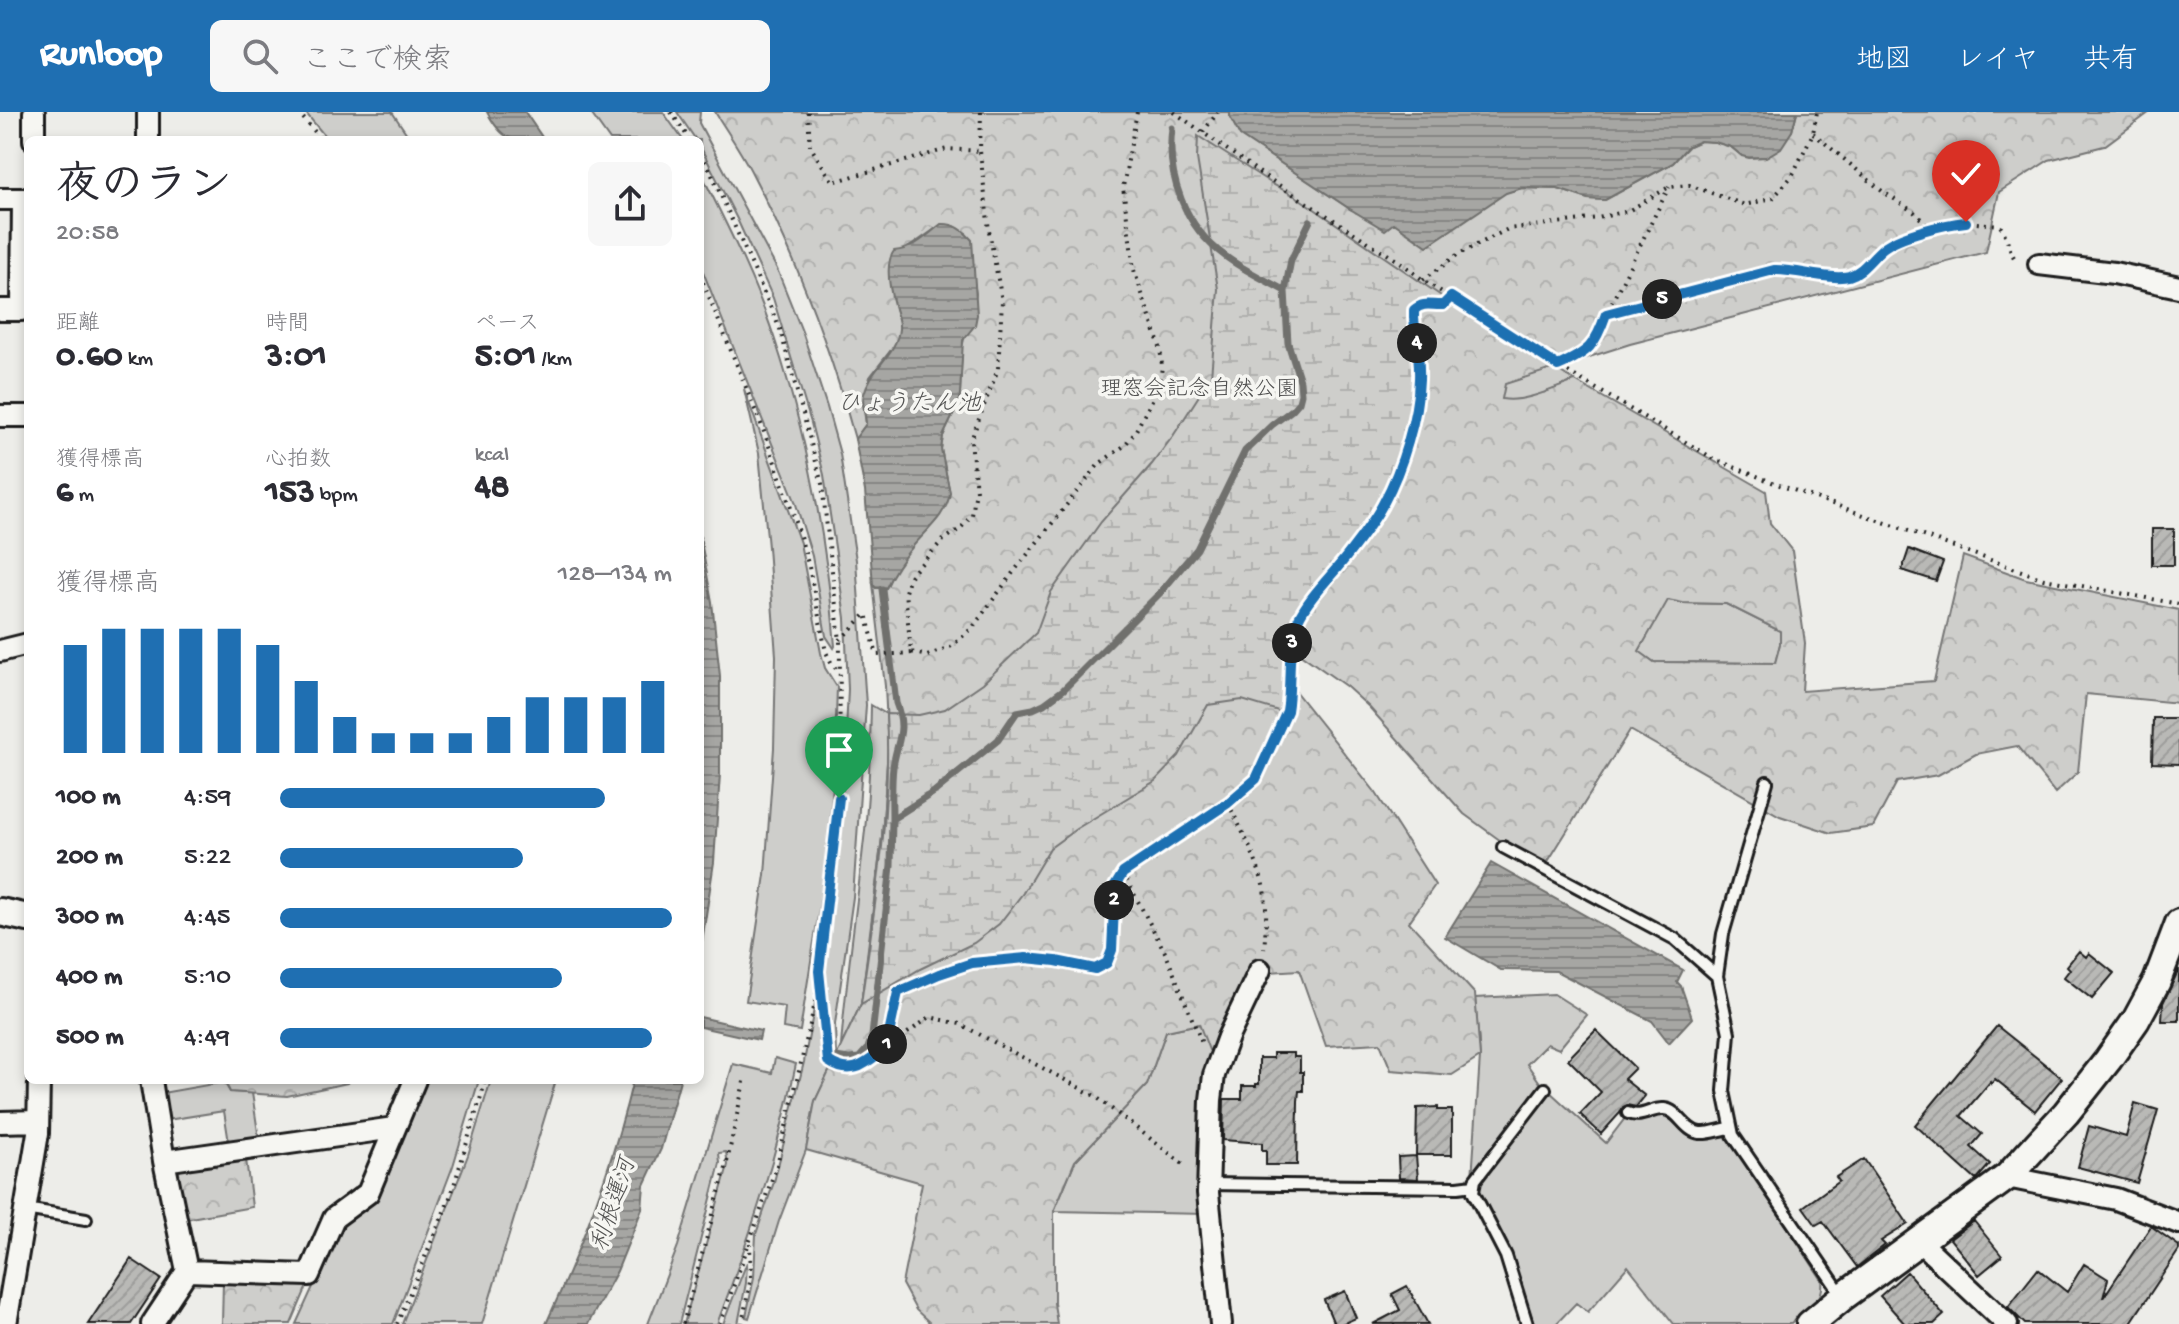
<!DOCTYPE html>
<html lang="ja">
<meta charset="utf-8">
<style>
:root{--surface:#fff;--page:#f7f7f7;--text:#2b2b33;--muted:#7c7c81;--accent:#1f6fb2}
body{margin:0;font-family:"Gochi Hand","Klee One",sans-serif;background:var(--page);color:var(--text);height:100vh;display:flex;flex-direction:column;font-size:30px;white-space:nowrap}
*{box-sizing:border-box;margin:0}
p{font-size:26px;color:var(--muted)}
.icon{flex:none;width:44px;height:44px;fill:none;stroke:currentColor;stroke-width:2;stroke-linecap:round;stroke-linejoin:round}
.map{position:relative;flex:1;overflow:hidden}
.panel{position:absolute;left:24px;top:24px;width:680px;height:948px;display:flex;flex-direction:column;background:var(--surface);border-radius:12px;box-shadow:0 4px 12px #0003}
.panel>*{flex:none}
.pin{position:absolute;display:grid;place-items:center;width:68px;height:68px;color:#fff;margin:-82px -34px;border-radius:50% 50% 50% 0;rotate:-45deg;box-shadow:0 0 8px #0007}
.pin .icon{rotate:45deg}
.km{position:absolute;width:40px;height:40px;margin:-20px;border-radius:50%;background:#222;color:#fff;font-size:22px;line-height:40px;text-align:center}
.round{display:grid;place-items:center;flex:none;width:84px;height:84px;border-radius:12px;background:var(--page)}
.headline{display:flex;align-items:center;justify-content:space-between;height:136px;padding:0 32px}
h1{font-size:44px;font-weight:700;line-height:60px}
.stats{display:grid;grid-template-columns:repeat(3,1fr);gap:12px;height:136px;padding:8px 32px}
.stats div{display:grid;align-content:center}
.stats b{font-size:34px;font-weight:700}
.stats small{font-size:22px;font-weight:400}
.stats p{font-size:22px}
.chart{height:224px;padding:16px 32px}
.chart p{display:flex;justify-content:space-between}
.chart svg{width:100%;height:144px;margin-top:8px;stroke:var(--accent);stroke-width:6}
ul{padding:0 32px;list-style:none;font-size:26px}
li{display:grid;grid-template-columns:128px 96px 1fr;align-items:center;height:60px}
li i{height:20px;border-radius:10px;background:var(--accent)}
header{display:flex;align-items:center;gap:48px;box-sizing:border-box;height:112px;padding:0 40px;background:var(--accent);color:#fff}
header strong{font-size:38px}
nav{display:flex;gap:44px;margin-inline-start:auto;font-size:28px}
.search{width:560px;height:72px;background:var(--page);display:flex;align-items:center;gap:20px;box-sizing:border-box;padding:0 28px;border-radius:12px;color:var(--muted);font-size:30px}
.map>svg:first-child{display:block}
.grass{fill:#cececb;stroke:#757574;stroke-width:2}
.forest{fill:url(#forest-crowns);stroke:#757574;stroke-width:2;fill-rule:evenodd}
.wetland{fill:url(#wetland-marsh);stroke:#757574;stroke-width:2}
.water{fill:url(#water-rules);stroke:#6f6f6d;stroke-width:2}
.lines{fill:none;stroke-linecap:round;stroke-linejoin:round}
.stream{stroke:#6f6f6d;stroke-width:7}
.building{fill:url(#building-hatch);stroke:#1c1c1c;stroke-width:2}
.service-casing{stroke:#1c1c1c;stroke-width:16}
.minor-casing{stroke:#1c1c1c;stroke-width:26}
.tertiary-casing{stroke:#1c1c1c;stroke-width:32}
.path{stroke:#1c1c1c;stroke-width:4;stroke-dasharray:2 6;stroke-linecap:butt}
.service{stroke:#f6f6f2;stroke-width:10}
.minor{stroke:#f6f6f2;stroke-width:20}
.tertiary{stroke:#f6f6f2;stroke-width:26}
.route-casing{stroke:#fff;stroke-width:16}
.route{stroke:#1f6fb2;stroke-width:10}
.labels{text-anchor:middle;stroke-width:7;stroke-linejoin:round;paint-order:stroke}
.park-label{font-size:22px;fill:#515151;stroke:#f6f6f2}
.water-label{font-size:24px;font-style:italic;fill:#535352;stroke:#f6f6f2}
</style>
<header>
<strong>Runloop</strong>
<div class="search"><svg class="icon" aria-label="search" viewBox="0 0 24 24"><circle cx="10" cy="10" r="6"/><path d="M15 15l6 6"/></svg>ここで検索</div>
<nav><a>地図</a><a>レイヤ</a><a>共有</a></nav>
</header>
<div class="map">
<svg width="2179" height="1212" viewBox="0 0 2179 1212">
<defs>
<pattern id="forest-crowns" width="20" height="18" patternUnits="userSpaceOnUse" patternTransform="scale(2)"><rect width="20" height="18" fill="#cececb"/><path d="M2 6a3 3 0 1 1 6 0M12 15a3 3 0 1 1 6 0" fill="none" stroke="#b0b0ae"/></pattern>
<pattern id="wetland-marsh" width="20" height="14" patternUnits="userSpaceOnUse" patternTransform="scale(2)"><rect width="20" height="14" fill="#cececb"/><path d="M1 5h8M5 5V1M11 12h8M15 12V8" fill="none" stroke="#b0b0ae"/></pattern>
<pattern id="water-rules" width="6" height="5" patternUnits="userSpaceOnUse" patternTransform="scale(2)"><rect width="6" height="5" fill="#a6a6a3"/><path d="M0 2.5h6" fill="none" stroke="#868684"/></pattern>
<pattern id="building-hatch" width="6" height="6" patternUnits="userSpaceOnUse" patternTransform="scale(2)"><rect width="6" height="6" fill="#b9b9b6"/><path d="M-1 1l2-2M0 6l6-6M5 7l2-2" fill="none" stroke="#9e9e9c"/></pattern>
</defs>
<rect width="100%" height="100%" fill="#edede9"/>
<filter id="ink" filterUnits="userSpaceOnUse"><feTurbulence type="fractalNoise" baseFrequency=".0125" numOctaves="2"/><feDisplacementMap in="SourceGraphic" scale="16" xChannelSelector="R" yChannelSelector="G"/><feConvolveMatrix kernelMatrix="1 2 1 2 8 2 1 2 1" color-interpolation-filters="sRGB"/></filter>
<g filter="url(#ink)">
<path class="grass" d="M 305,0 L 392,0 L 411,28 L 328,28 Z
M 590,0 L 663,0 L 683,28 L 610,28 Z
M 677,0 L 700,0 L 699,11 L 777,157 L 803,222 L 827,295 L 840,342 L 856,448 L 866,593 L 853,785 L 835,912 L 836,945 L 815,989 L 806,1038 L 779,1109 L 749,1206 L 746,1205 L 754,1165 L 756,1122 L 774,1070 L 804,950 L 822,854 L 836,759 L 844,662 L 848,577 L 845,506 L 836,442 L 824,363 L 811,311 L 773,186 L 737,107 L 700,34 L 700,28 L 696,28 Z
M 700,59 C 727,113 755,168 774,225 C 807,324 827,431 835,534 L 834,536 L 826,524 L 812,444 L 795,389 L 700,152 Z
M 1448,189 L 1575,269 C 1556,276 1534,287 1514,288 C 1492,290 1471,280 1451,277 L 1440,285 L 1435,342 L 1456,370 L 1484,381 L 1535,396 L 1555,417 L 1566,448 L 1591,472 L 1683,491 L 1726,492 L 1780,519 L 1780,532 L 1775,551 L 1654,550 L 1563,489 L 1489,430 L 1430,420 L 1364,422 L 1385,390 L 1403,347 L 1415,299 L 1420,263 L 1415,198 L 1424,193 L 1440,194 Z
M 744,277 L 800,431 L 821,541 L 825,556 L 837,575 L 834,664 L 824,766 L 800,919 L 783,916 L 785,895 L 746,889 L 765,763 L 774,636 L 776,544 L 768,435 L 759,341 Z
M 871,593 L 886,602 L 888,636 L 882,725 L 861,892 L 841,934 C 846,868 856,802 863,736 C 869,689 870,641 871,593 Z
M 1554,882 L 1587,903 L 1559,937 L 1547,932 L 1527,952 L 1543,975 L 1472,1067 L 1480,945 L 1475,886 Z
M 1199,912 L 1219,937 L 1206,1102 L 1054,1099 L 1075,1049 L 1147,973 L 1166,919 Z
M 775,946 L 796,952 C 778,1041 749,1127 717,1212 L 684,1212 L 728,1053 L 726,1040 L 719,1041 L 720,1051 L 679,1212 L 648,1212 L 678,1134 L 733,952 L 772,961 Z
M 425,968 L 479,968 L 453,1054 L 393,1212 L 296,1212 L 342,1111 L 375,1087 Z
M 491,968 L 556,968 L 482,1212 L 402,1212 L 468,1043 Z
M 224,970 L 230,980 L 252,981 L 259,1027 L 229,1031 L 224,999 L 167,1008 L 162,981 Z
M 1549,979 L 1606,1031 L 1626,1005 L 1640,1010 L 1657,1002 L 1664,1001 L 1689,1022 L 1723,1022 L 1729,1026 L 1822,1168 C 1825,1190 1806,1199 1791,1212 L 1674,1212 L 1628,1154 L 1588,1200 L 1576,1191 L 1556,1212 L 1534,1212 L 1513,1146 L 1476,1077 L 1477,1072 Z
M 747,1150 L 746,1171 L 738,1212 L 723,1212 Z"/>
<path class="forest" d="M 715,0 L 1230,0 L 1230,5 L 1241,24 L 1350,97 L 1393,111 L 1522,76 L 1558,77 L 1588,87 L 1605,88 L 1673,51 L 1689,34 L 1700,29 L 1715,30 L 1731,35 L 1742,44 L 1792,19 L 1797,0 L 2150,0 L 2104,34 L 2049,48 L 1999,80 L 1986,140 L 1630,232 L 1505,272 L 1502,287 C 1525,291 1552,277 1575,269 L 1766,379 L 1770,411 L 1792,439 L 1805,531 L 1802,579 L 1934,569 L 1963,444 L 2026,467 L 2179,498 L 2179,591 L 2086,582 L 2078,660 L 2055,681 L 2017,634 L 1976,642 L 1938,663 L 1897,670 L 1873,715 L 1831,721 L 1780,704 L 1630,618 L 1547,751 L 1501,729 L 1464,702 L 1369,595 L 1347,575 L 1299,541 L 1293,530 L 1291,574 L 1376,681 L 1435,773 L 1409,810 L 1475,882 L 1480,945 L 1452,963 L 1391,958 L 1380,931 L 1326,934 L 1299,858 L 1255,861 L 1219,937 L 1209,938 L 1199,912 L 1166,919 L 1147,973 L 1075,1049 L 1054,1099 L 1054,1191 L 1057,1212 L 931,1212 L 916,1198 L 902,1172 L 922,1071 L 806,1038 L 815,989 L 861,892 L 870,825 L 882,725 L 888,635 L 885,574 L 873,472 L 876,476 L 886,476 L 895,456 L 950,381 L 941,337 L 943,324 L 958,293 L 960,283 L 962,235 L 976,182 L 966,121 L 954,114 L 942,112 L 905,138 L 889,156 L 895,196 L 900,212 L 899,222 L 897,230 L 870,265 L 863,291 L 866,312 L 855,327 C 830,236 797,147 753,63 C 742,41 728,21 715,0 ZM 1668,488 L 1683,491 L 1726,492 L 1780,519 L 1780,532 L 1775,551 L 1654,550 L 1639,539 Z
M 224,968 L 349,968 L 347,971 L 287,984 L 230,980 Z
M 246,1047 L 252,1095 L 185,1107 L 177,1062 L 182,1056 Z
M 223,1169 L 308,1172 L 291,1212 L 222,1212 Z"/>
<path class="wetland" d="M 1198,24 L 1274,73 L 1297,85 L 1447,188 L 1441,193 L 1423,192 L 1414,198 L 1413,206 C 1416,226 1420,247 1419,267 C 1417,305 1402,358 1383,391 C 1373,408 1360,425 1348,441 C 1332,463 1307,484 1296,509 C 1286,534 1292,573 1285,601 L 1242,588 L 1208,593 L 1179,644 L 1155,669 L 1076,717 L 1050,736 L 1023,781 L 999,812 L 974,831 L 920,857 L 861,892 C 874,797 892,698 886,602 L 919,603 L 945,597 L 983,571 L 1036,521 L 1051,480 L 1101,410 L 1152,352 L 1173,324 L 1211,265 L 1218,177 L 1197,46 Z"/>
<path class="water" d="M 487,0 L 525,0 L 544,28 C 511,28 504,31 487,0 Z
M 1230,0 L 1797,0 L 1792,19 L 1781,36 L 1766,45 L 1749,46 L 1742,44 L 1731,35 L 1715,30 L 1700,29 L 1688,34 L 1673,51 L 1605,88 L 1588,87 L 1558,77 L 1522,76 L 1506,81 L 1427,134 L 1394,111 L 1385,118 L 1350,97 L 1240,24 L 1230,5 Z
M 941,112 C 955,111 963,118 972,128 L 977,203 L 975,213 L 963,228 L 960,282 L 958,293 L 943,324 L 941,337 L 950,381 C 947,402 928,417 914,433 C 902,447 893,460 886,476 L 876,476 L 873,472 L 865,379 L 855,327 L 866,312 C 866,302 861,292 864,282 C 870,257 897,242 899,217 C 900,209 896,202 894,193 C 890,178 884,152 894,139 C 914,137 926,124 941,112 Z
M 700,424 L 712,490 L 720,564 L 720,662 L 714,750 L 700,843 Z
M 1491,751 L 1683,858 L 1677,870 L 1681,874 L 1692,906 L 1669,931 L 1652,909 L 1556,859 L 1501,858 L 1445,825 Z
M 700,905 L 761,919 L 759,928 L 700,915 Z
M 633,968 L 680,968 L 661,1037 L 644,1073 L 642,1097 L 617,1159 L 588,1212 L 546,1212 C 582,1134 613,1052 633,968 Z"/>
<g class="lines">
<path class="stream" d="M 1285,179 L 1291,148 L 1310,109
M 882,477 L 896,591 C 907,619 897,628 893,655 C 891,672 892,690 892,707
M 836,945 L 849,947 L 859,946 L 868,936 L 872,924 L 891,754 L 892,707 L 934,680 L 998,628 L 1017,600 L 1033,597 L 1044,592 L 1063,578 L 1161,480 L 1197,437 L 1245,339 L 1272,313 L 1292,298 L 1299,290 L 1301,282 L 1300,269 L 1288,231 L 1285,179 C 1266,168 1243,158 1225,144 C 1185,115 1166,65 1172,16"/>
</g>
<path class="building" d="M 2152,417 L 2174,417 L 2174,453 L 2152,453 Z
M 1909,437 L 1943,450 L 1936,469 L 1902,458 Z
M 2153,606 L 2179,606 L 2179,652 L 2152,651 Z
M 2079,839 L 2086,845 L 2089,841 L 2114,861 L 2092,887 L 2064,865 L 2070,857 L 2067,854 Z
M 2179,857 L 2179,909 L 2162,909 L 2163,891 Z
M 1997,914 L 2062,966 L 2035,999 L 1995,967 L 1991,972 L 1990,970 L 1961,1004 L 1982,1022 L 1971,1035 L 1990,1052 L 1976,1068 L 1915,1013 Z
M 1596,918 L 1635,956 L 1624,967 L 1645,984 L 1636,995 L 1627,993 L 1623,995 L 1620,1001 L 1601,1022 L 1580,1002 L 1601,980 L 1568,947 Z
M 1273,941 L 1294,941 L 1294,945 L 1300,945 L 1300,960 L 1303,960 L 1303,979 L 1299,979 L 1298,989 L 1297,1053 L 1266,1053 L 1266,1038 L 1262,1038 L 1262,1031 L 1223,1028 L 1224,987 L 1242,987 L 1242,974 L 1256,974 L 1256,972 L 1259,972 L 1259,946 L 1273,946 Z
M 2135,991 L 2158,998 L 2137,1071 L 2078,1055 L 2089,1014 L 2126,1025 Z
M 1438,995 L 1438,998 L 1452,998 L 1452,1043 L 1416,1043 L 1417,996 Z
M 1416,1044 L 1418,1067 L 1399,1066 L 1398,1045 Z
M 1864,1047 L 1908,1112 L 1881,1129 L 1885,1133 L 1857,1155 L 1823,1109 L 1816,1113 L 1803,1095 L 1839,1069 L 1836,1065 Z
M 1974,1109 L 2002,1144 L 1979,1163 L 1950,1127 Z
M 2151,1114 L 2179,1134 L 2179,1138 L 2130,1212 L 2025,1212 L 2008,1195 L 2038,1157 L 2067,1180 L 2084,1152 L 2108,1167 L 2103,1186 Z
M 131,1147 L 161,1167 L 131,1212 L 88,1212 Z
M 1907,1160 L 1944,1203 L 1934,1212 L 1905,1212 L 1880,1184 Z
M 1407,1174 L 1428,1212 L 1373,1212 L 1400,1198 L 1392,1182 Z
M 1345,1179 L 1356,1206 L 1342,1212 L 1334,1212 L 1324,1188 Z"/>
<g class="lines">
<defs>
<path id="service" d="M 1767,670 L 1723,822 L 1717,864 L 1729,921 L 1724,979 L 1733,1023 L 1842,1183
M 1503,735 L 1675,827 L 1717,864
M 1628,1001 C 1642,1007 1651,996 1664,997 C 1679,998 1684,1019 1700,1021 C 1710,1022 1721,1017 1731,1016
M 1208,1072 L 1458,1075 L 1474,1073
M 25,1097 L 86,1107
M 1527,1212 L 1506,1144 L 1473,1080 L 1475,1068 L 1545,977"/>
<path id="minor" d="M 34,28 L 34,0
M 148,28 L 148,0
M 0,87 L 28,87
M 2039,152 L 2114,161 L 2179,175
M 0,198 L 22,198 L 23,87
M 0,304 L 28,304
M 0,539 L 28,532
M 151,968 L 164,1049 L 187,1159 L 152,1212
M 0,1010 L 38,1009
M 164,1049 L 394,1016
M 2007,1065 L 2116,1087 L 2179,1111
M 1918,1128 L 2007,1212
M 187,1159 L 309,1163 L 334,1106 L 368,1081 L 415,968
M 6,1212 L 38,1021 L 39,968
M 1221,1212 L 1208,1081 L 1211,988 L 1214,963 L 1228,925 L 1260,858"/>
<path id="tertiary" d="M 0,800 L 28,806
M 1810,1212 L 1844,1184 L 2007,1065 L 2066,1001 L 2108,948 L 2136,908 L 2157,869 L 2179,811"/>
</defs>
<use href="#service" class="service-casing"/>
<use href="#minor" class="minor-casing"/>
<use href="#tertiary" class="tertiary-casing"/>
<path class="path" d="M 298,0 L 322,28
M 671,0 L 690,28
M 808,0 L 810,34 L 833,70 L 947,37 L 980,39
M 981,0 L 980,39 L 989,119 L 1002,189 L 998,257 L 971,328 L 976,379 L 972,403 L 960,417 L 942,429 L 910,464 L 905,480 L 911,540 L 927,544 L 952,534 L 973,515 L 1012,462 L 1099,352 L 1124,334 L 1134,322 L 1160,273 L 1162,253 L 1160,235 L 1134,158 L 1123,75 L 1137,0
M 1174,0 L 1260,61 L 1403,152 L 1423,168 L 1558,254 L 1716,348 L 1782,374 L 2044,467 L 2179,492
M 1203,20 L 1218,0
M 1813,21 L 1882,79 L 1914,100 L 1931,117
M 700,42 L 708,54 L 780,217 L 822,372 L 840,529 L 839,686 L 819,860
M 700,163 L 763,317 L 796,410 L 809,455 L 826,540 L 832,552 L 838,559
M 1423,168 L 1457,143 L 1508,117 L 1598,106 L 1628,99 L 1669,75 L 1689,73 L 1745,93 L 1773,86 L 1792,64 L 1813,21 L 1817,0
M 1606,202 L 1774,158 L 1786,157 L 1843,165 L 1854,162 L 1863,156 L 1885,135 L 1931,117 L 1948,112 L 1966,110 L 1999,113 C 2009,124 2007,137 2017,150
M 1558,254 L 1581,244 L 1598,226 L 1606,202 L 1669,75
M 840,528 L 866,502 L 877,543 L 913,541
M 1228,691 C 1241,717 1256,744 1263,773 C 1268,794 1266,816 1264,837
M 1123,761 L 1166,842 L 1203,934
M 819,859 L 828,949 C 853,966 865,951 886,936 L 898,880 L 939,862 L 972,851 L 1026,846 L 1056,849 L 1095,857 L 1107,851 L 1112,838 L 1115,774 L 1123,761 L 1228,691 L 1256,667 L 1287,599 C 1292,571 1285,532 1298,508 C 1307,489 1323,475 1336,459 C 1364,424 1385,392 1401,349 C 1411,322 1420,288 1419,259 C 1418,239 1413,218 1414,198 L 1423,192 L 1443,193 L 1451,185
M 888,935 L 930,905 L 960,912 L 1095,984 L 1187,1055
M 397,1212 L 451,1083 L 486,968
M 683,1212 L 726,1055 L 745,965
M 720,1212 L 777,1053 L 815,891 L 818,869
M 742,1212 L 751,1165 L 750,1132"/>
<use href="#service" class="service"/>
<use href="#minor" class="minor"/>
<use href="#tertiary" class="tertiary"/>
</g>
</g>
<g class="lines" filter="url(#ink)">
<defs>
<path id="route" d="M 839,686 L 819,859 L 828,949 C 853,966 866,951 886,936 L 898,880 L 939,862 L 972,851 L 1026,846 L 1056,849 L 1095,857 L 1107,851 L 1112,838 L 1115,774 L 1123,761 L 1228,691 L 1256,667 L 1287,599 C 1292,571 1286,533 1298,508 C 1310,483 1333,463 1350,440 C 1362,424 1375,408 1384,390 C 1402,357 1418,305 1419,267 C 1420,247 1416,226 1414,206 L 1414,198 C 1424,189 1432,194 1443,193 L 1451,185 L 1558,254 C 1589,240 1595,234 1606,202 L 1774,158 C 1796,157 1831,169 1849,164 C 1864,159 1871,146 1883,136 C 1899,123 1945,112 1966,110"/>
</defs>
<use href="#route" class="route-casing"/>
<use href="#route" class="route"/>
</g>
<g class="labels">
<g class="park-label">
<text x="1199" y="283">理窓会記念自然公園</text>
</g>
<g class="water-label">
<text x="909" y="298">ひょうたん池</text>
<text transform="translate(612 1092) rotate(-72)" y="8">利根運河</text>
</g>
</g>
</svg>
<div class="pin" style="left:839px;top:686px;background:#1e9e55"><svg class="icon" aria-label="arrive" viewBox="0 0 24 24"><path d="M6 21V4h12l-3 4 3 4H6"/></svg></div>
<div class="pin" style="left:1966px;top:110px;background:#d93025"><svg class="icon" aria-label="check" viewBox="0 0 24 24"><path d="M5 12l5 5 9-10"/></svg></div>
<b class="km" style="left:887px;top:932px">1</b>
<b class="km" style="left:1114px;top:788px">2</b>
<b class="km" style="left:1292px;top:531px">3</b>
<b class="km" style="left:1417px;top:231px">4</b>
<b class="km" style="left:1662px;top:187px">5</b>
<section class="panel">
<div class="headline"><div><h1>夜のラン</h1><p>20:58</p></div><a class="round"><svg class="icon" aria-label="share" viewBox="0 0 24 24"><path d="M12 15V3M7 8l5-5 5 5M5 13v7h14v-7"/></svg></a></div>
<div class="stats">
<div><p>距離</p><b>0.60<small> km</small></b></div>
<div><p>時間</p><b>3:01</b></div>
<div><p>ペース</p><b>5:01<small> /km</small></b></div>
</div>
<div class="stats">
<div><p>獲得標高</p><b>6<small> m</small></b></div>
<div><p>心拍数</p><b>153<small> bpm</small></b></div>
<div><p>kcal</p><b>48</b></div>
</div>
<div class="chart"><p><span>獲得標高</span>128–134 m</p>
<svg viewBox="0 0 160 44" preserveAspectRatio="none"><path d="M5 44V11M15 44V6M25 44V6M35 44V6M45 44V6M55 44V11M65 44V22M75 44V33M85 44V38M95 44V38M105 44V38M115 44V33M125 44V27M135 44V27M145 44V27M155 44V22"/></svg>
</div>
<ul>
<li><b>100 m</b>4:59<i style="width:83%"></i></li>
<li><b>200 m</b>5:22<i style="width:62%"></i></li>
<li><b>300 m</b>4:45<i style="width:100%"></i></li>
<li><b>400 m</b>5:10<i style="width:72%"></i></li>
<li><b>500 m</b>4:49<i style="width:95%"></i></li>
</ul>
</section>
</div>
